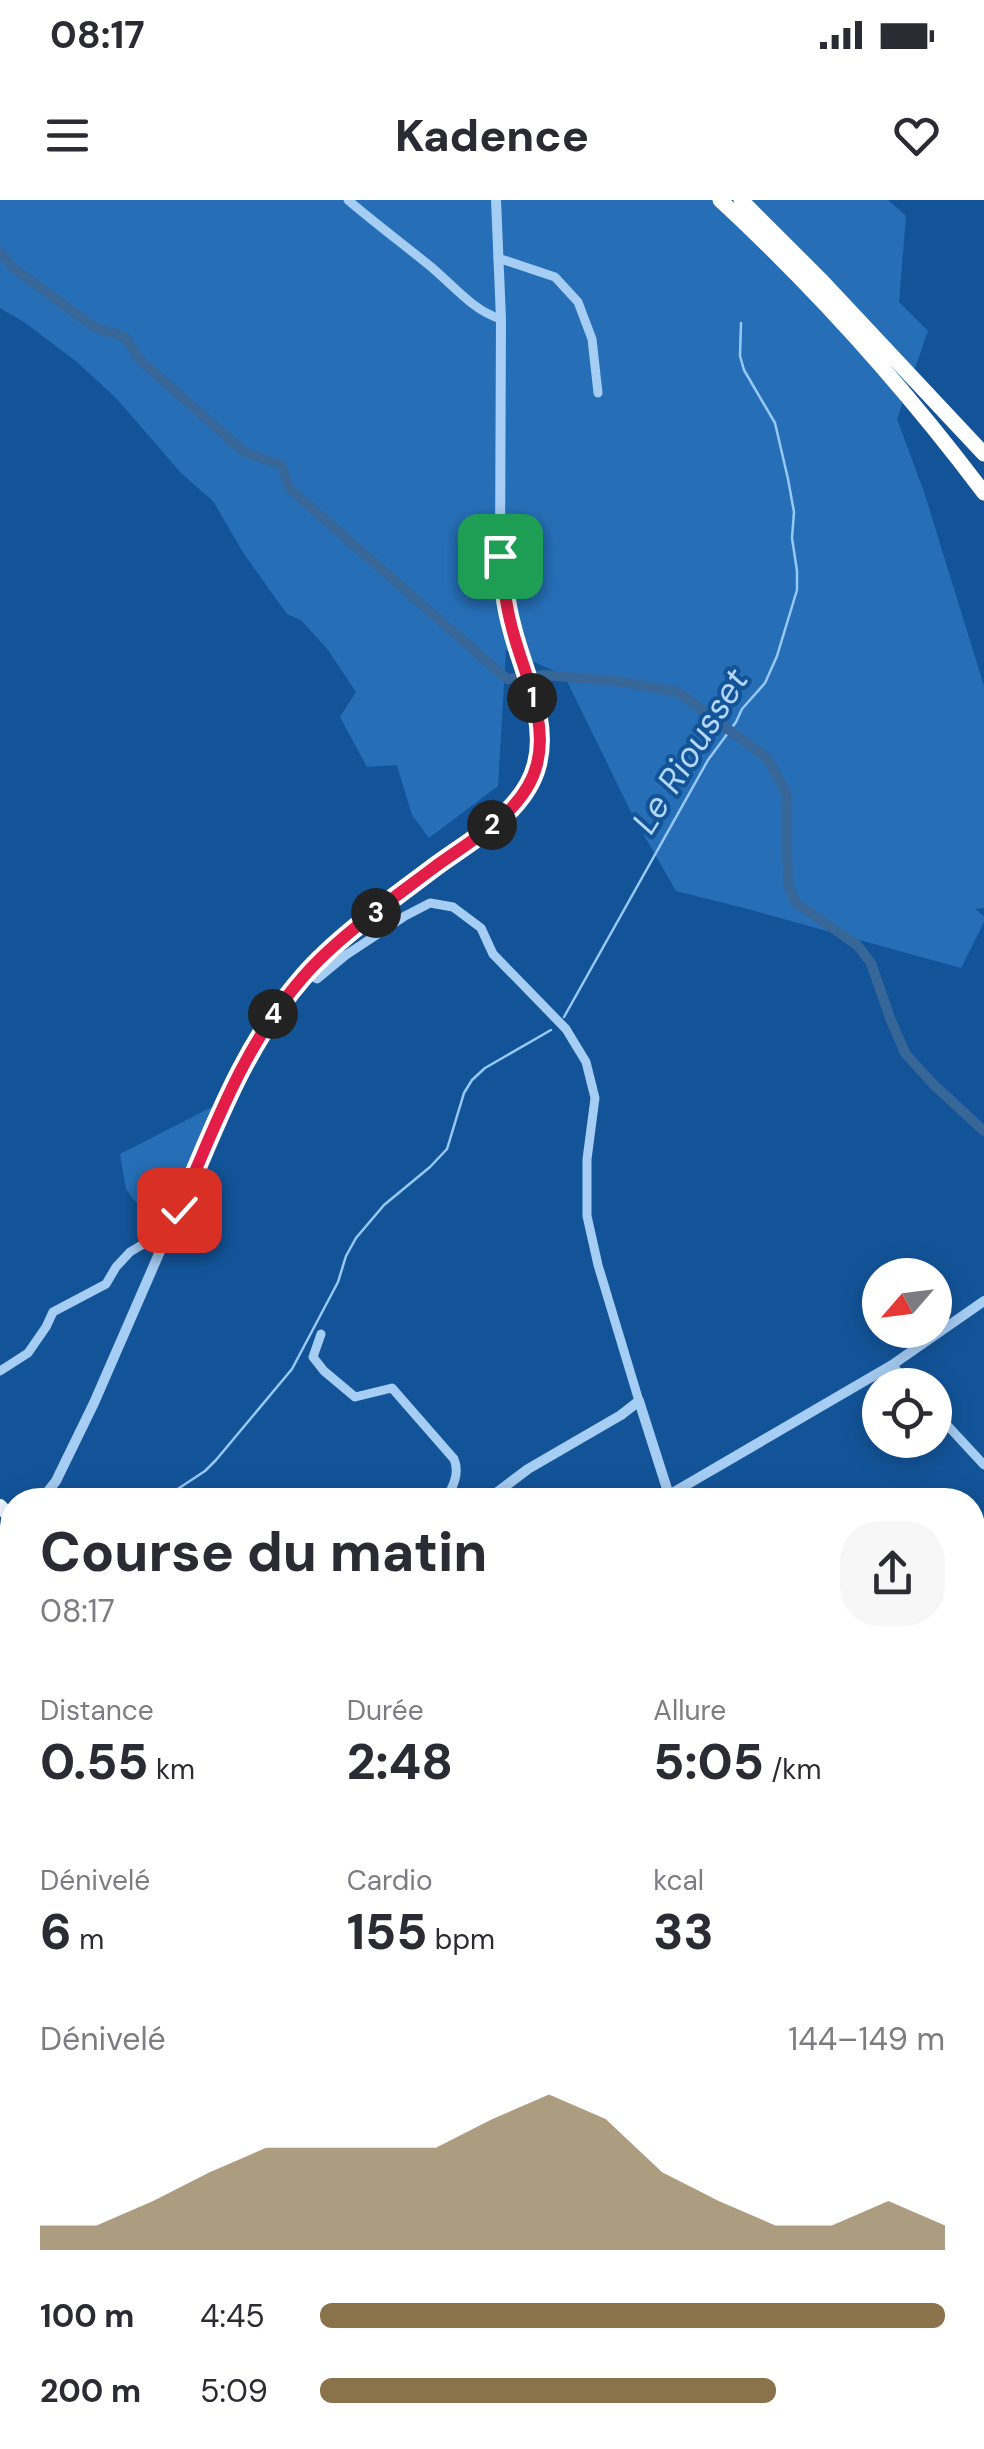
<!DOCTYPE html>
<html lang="fr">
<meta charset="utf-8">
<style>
:root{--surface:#fff;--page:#f7f7f7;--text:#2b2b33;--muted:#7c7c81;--accent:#8a734b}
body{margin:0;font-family:"DM Sans",sans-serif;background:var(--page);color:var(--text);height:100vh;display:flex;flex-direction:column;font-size:38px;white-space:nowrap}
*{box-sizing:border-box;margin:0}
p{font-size:32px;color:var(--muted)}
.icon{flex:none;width:55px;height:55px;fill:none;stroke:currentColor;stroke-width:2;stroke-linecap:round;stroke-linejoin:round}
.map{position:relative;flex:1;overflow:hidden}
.details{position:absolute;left:0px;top:1288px;width:985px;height:962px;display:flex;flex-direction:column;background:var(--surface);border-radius:40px 40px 0 0;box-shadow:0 5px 25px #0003}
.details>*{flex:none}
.needle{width:65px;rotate:242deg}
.controls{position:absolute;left:862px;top:1058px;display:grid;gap:20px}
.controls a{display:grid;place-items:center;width:90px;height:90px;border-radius:50%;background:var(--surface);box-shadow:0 5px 25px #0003;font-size:50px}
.pin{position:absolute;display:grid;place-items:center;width:85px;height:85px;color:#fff;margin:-42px;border-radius:20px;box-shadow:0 5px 15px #0006}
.km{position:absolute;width:50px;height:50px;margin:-25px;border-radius:50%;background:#222;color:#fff;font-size:28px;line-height:50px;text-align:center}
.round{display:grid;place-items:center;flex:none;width:105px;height:105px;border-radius:40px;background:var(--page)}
.head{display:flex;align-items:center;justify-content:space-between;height:170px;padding:0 40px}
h1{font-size:55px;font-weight:800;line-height:75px}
.stats{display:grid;grid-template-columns:repeat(3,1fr);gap:15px;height:170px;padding:10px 40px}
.stats div{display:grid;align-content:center}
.stats b{font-size:50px;font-weight:800}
.stats small{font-size:28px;font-weight:400}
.stats p{font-size:28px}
.chart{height:280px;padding:20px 40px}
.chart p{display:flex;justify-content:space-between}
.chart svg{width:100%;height:180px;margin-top:10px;fill:var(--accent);opacity:.7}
ul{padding:0 40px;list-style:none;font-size:32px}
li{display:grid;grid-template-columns:160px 120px 1fr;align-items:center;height:75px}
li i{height:25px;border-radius:12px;background:var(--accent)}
.status{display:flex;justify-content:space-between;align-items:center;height:70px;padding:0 50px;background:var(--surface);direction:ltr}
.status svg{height:28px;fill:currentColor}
header{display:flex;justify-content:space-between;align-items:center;height:130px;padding:0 40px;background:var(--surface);font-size:45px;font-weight:800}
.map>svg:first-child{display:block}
.green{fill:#266fb7}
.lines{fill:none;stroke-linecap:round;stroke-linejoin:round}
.stream{stroke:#98c8f6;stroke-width:2.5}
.canal{stroke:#376698;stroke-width:10}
.minor{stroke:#a6cdf3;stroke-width:9}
.tertiary{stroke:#a6cdf3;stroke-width:10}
.primary{stroke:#f2f8ff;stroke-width:14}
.motorway{stroke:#fff;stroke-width:15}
.route-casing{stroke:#fff;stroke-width:20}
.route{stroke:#e11d48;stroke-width:12}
.labels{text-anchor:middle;stroke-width:8;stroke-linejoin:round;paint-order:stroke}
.water-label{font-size:35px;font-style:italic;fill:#b3d7fa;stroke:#135499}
</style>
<div class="status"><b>08:17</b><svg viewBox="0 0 49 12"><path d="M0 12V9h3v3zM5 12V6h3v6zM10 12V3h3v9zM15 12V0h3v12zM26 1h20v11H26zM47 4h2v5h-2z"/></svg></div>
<header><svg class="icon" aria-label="menu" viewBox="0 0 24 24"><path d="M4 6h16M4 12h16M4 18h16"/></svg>Kadence<svg class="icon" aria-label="heart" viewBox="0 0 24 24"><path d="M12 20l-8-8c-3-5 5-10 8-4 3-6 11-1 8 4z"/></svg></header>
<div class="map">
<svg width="984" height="2249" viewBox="0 0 984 2249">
<rect width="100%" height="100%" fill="#135499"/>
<path class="green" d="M 0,0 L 888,0 L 906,16 L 899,102 L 928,131 L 897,219 L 925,295 L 984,486 L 984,708 L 975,709 L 984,716 L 984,722 L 961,768 L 748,709 L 676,691 L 633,616 L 564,475 L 506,450 L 498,586 L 429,638 L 412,615 L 397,565 L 367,567 L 340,517 L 356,492 L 328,450 L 302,421 L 287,414 L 244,354 L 213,301 L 181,273 L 116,198 L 77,162 L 24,122 L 0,108 Z
M 216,905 L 164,1025 L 157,1031 L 126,989 L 120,954 Z"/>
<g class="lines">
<path class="stream" d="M 564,817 L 708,560 L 736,522 L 742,509 L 765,483 L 777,456 L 797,390 L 797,371 L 792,338 L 794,312 L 788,279 L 775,223 L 744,170 L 740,156 L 741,123
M 161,1300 L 205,1271 L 216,1260 L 292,1169 L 338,1082 L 346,1056 L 356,1038 L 384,1005 L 430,967 L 447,949 L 464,893 L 472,880 L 485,868 L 551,830
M 0,1460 L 12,1439"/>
<path class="canal" d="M 0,52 L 12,67 L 94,127 L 125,137 L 140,160 L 244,252 L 281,265 L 290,289 L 507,479 L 545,475 L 623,482 L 678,492 L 767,558 L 786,592 L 788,685 L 796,703 L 857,745 L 871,763 L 890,818 L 905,853 L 933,884 L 984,931"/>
<path class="minor" d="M 348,0 C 375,23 403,44 430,66 C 452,84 473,111 501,119
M 498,58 L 555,77 L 578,102 L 592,139 L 598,193
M 307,773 L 317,779 L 346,755 L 405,716 L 430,703 L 453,707 L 481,728 L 493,754 L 566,829 L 586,862 L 595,898 L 587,959 L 587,1016 L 598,1065 L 639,1201
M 321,1134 L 313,1157 L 324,1171 L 355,1197 L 392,1188 L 454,1259 C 460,1273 453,1289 444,1300
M 892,1165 L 910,1185
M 0,1171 L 28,1153 L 46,1127 L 53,1112 L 106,1084 L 116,1067 L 130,1052 L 157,1036 L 166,1038
M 935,1212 L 984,1265
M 972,1791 L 984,1809
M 0,2009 L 12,2045
M 0,2071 L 12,2079
M 80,2238 L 84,2249
M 142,2238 L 146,2249
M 229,2238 L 233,2249
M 497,2238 L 502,2249"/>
<path class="tertiary" d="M 41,1300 L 56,1281 L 94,1203 L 225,902 L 266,823 L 321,757 L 428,672 L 497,621 L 515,604 L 530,585 L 537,564 L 540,542 L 539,522 L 511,425 L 500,357 L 501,119 L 496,0
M 487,1300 L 528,1269 L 621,1215 L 639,1201 L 669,1295 L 892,1165 L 984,1101
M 658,2238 L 669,2249"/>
<path class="primary" d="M 0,1306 L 12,1319
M 6,1347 L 12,1379
M 360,2238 L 364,2249"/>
<path class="motorway" d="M 720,0 C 816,89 905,188 984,293
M 741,0 L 820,79 L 984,254"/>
</g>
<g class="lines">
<defs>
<path id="route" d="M 179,1010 C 214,928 244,844 304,776 C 337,738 391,700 432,669 C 469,641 525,613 537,564 C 549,518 521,468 511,424 C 505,402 503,379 500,356"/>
</defs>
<use href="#route" class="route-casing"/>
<use href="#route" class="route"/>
</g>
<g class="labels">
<g class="water-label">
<text transform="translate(690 551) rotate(-58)" y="12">Le Riousset</text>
</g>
</g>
</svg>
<div class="controls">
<a><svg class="needle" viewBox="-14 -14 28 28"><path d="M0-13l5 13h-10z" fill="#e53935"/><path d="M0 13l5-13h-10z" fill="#7c7c81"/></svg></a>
<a><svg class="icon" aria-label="locate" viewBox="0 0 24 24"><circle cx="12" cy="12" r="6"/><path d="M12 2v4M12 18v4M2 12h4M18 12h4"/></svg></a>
</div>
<div class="pin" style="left:500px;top:356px;background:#1e9e55"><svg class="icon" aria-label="arrive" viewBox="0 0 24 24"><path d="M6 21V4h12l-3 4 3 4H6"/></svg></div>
<div class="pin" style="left:179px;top:1010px;background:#d93025"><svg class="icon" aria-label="check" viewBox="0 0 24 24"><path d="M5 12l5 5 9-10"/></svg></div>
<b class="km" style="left:532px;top:498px">1</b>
<b class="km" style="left:492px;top:625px">2</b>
<b class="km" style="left:376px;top:713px">3</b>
<b class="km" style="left:273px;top:814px">4</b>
<section class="details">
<div class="head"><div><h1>Course du matin</h1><p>08:17</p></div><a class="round"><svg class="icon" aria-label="share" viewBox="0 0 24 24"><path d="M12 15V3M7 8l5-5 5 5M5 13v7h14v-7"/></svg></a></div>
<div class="stats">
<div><p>Distance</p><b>0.55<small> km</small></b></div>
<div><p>Durée</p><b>2:48</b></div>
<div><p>Allure</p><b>5:05<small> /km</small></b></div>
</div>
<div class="stats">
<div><p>Dénivelé</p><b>6<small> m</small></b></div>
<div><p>Cardio</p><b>155<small> bpm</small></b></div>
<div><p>kcal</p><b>33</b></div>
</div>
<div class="chart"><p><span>Dénivelé</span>144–149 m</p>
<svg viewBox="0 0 160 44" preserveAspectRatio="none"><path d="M0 44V38L10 38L20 32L30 25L40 19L50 19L60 19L70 19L80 12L90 6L100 12L110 25L120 32L130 38L140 38L150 32L160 38V44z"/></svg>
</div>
<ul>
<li><b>100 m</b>4:45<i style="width:100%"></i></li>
<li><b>200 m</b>5:09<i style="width:73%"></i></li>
</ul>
</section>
</div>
